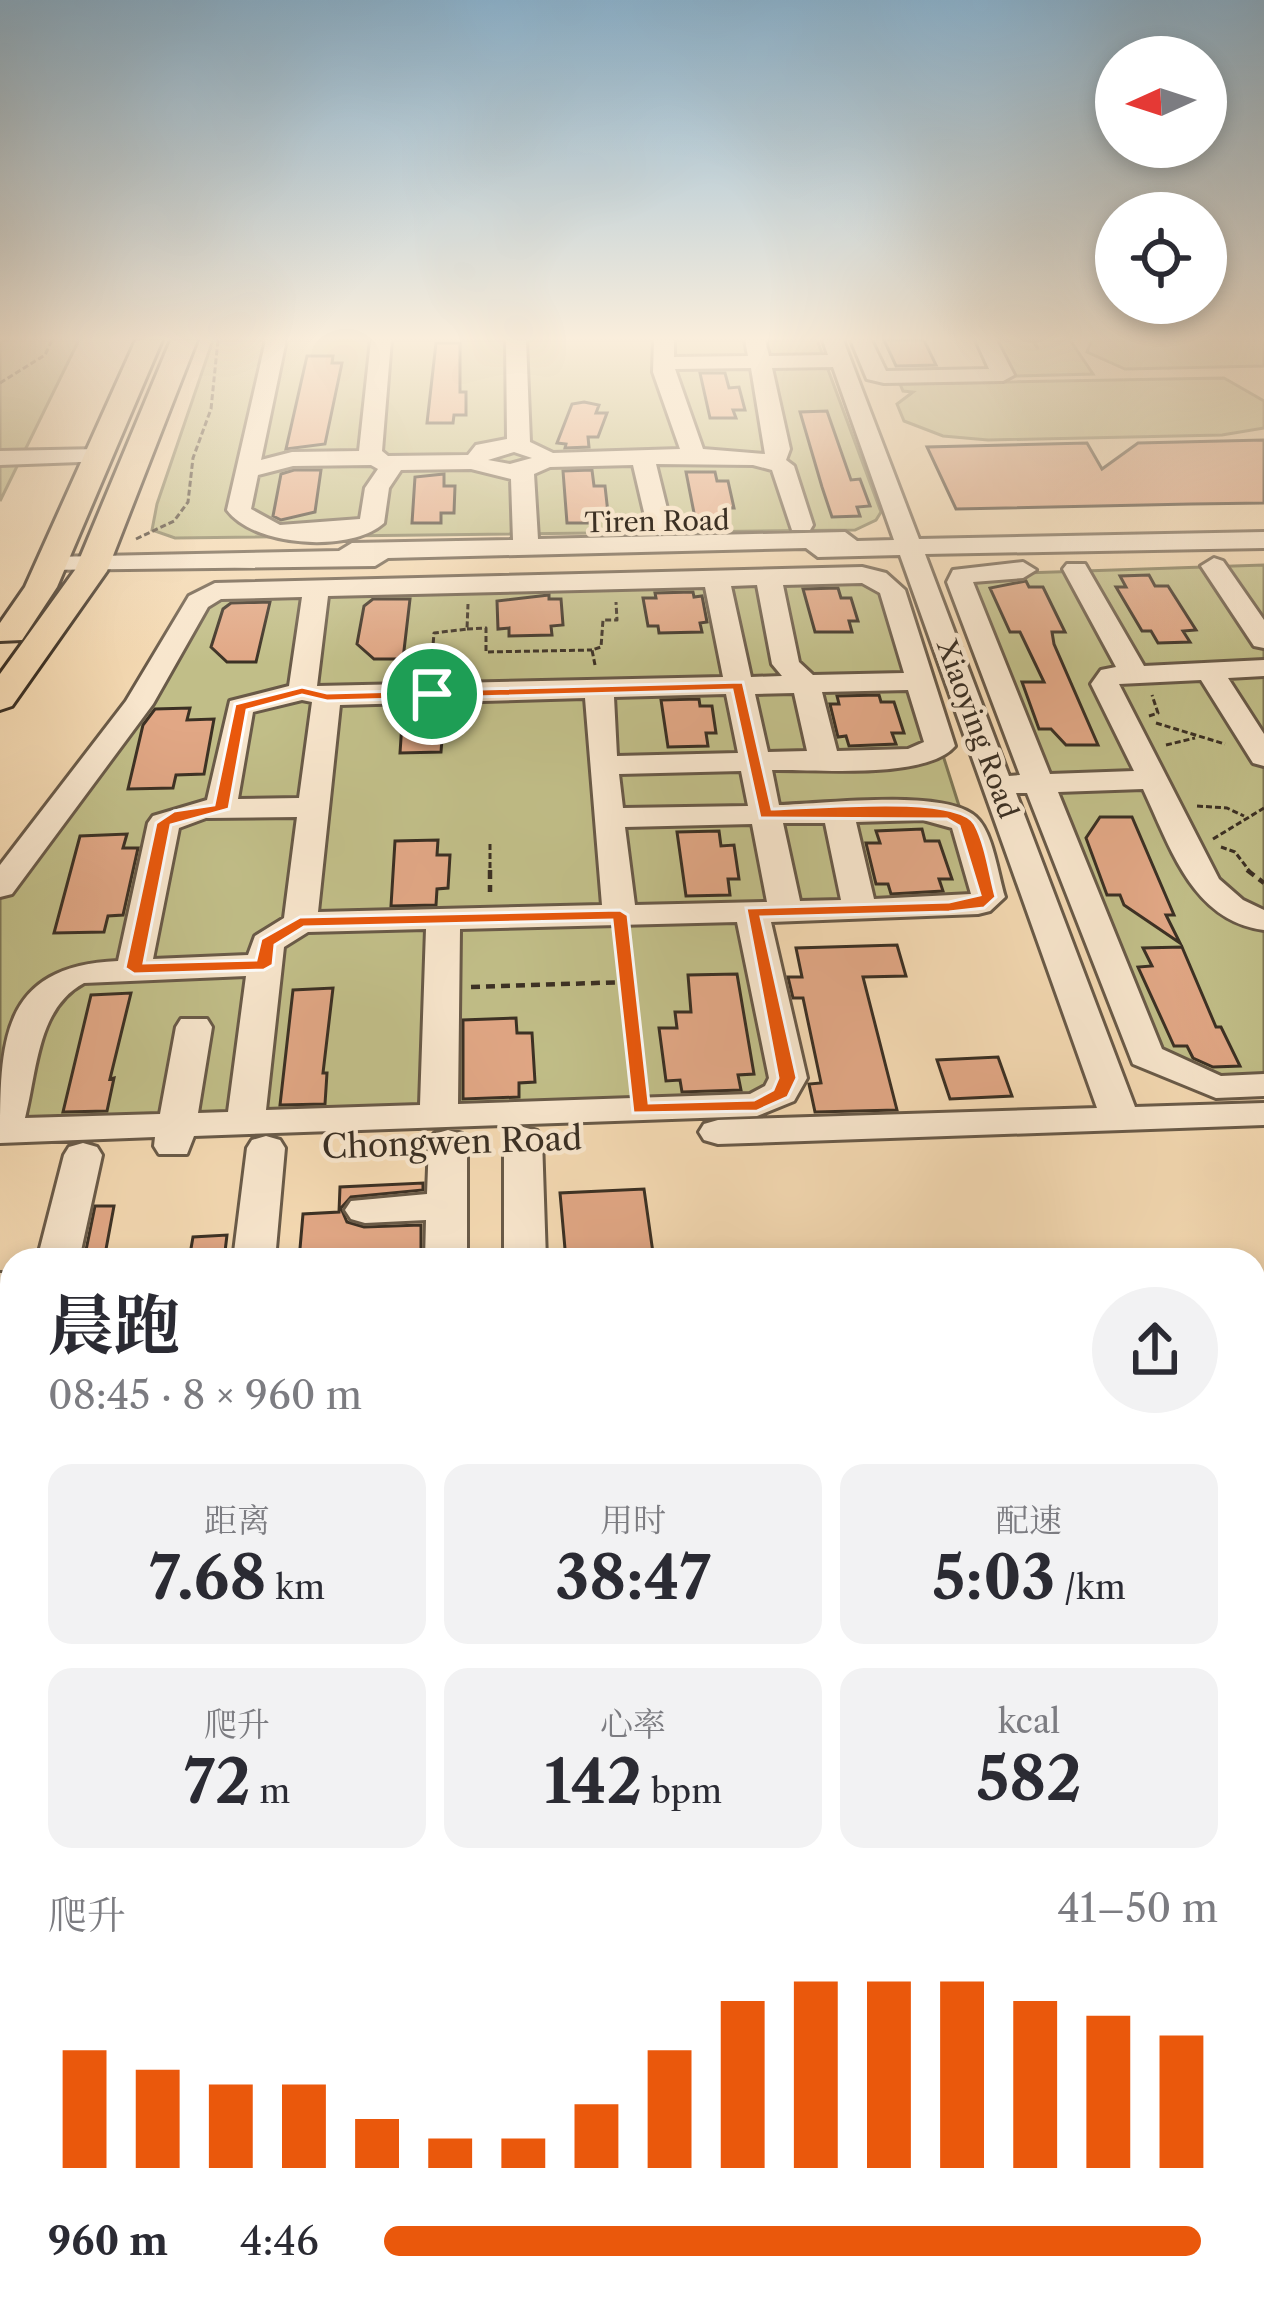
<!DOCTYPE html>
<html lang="zh">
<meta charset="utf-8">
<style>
:root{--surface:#fff;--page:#f2f2f3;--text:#2b2b33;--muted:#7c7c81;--accent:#ea580c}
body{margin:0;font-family:"Libre Caslon Text","Noto Serif SC",serif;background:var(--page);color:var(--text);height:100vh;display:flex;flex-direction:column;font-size:45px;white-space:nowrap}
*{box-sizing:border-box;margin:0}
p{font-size:39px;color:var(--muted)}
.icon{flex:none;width:66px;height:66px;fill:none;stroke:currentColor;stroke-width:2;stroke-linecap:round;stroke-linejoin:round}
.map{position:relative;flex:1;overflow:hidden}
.drawer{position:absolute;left:0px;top:1248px;width:1266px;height:1065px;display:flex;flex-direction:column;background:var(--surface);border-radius:36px 36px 0 0;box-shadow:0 6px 18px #0003}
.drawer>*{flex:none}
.needle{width:78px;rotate:267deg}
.controls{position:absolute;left:1095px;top:36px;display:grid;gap:24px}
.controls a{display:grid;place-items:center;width:132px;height:132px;border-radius:50%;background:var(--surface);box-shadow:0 6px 18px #0003;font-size:60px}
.pin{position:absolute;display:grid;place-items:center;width:102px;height:102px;color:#fff;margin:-51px;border:6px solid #fff;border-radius:50%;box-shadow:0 3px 12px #0007}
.round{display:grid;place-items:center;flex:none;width:126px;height:126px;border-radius:63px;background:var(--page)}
.summary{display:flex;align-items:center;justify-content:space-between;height:204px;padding:0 48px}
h1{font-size:66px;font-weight:700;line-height:90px}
.metrics{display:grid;grid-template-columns:repeat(3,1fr);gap:18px;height:204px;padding:12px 48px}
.metrics div{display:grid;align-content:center;border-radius:24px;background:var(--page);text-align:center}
.metrics b{font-size:60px;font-weight:700}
.metrics small{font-size:33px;font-weight:400}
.metrics p{font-size:33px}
.chart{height:336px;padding:24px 48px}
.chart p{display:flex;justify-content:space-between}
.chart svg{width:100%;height:216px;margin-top:12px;stroke:var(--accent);stroke-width:6}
ul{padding:0 48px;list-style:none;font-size:39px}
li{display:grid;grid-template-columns:192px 144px 1fr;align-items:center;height:90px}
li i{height:30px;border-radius:15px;background:var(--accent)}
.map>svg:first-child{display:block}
.green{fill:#c1be88;stroke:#7e7756;stroke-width:3}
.building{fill:#e1a785;stroke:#3b3024;stroke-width:3}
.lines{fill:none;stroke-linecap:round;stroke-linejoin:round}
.minor-casing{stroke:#695a48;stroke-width:6}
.major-casing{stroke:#3b3024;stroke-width:6}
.highway-casing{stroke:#3b3024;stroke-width:6}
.path-far1{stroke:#3b3024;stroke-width:3;stroke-dasharray:6 3;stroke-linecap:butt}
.path{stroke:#3b3024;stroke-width:4.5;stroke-dasharray:9 6;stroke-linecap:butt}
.minor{fill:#f8e6cd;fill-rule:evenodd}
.major{fill:#f4d9b2;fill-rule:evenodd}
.highway{fill:#f4d9b2;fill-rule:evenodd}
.route{fill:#ea580c;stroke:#fff;stroke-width:3;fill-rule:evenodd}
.labels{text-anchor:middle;stroke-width:9;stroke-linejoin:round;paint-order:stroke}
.far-street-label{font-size:27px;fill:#3b3024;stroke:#f8e6cd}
.street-label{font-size:33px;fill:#3b3024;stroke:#f8e6cd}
</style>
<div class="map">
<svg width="1264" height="2312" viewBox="0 0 1264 2312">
<rect width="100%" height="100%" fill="#f4d9b2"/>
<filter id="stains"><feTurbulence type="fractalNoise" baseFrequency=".00167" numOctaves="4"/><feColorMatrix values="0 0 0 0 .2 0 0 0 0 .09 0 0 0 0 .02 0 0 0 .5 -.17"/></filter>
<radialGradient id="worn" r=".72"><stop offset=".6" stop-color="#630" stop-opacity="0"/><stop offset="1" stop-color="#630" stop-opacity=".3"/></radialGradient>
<path class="green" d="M 0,340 L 79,340 L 0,501 Z
M 213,340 L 817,340 L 881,512 L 876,520 L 855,530 L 175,538 L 152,530 L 157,504 Z
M 997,340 L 1032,340 L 1038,349 L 1034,340 L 1070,340 L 1093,374 L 1016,376 Z
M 1092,340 L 1264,340 L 1264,366 L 1125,369 L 1087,352 Z
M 1224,378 L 1264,401 L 1264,428 L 1222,435 L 988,440 L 943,436 L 904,421 L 897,404 L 913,392 L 903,391 L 900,384 Z
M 1264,565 L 1264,1085 L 1216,1087 L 1146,1056 L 962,575 Z
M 877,578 L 940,746 L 988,897 L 759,912 L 788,1078 L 757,1105 L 0,1131 L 0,881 L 202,595 Z"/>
<path class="building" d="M 884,340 L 924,340 L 936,365 L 896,366 Z
M 436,343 L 460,343 L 460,392 L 466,392 L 466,415 L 454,415 L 453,423 L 427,423 Z
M 307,356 L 333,356 L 332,363 L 342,363 L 325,444 L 286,449 Z
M 700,373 L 725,373 L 729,388 L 739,387 L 745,410 L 733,410 L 736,418 L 710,418 Z
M 584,402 L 599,405 L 596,413 L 607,413 L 598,437 L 588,437 L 589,447 L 565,448 L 566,444 L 557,443 L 572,404 Z
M 827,411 L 851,480 L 860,479 L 870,506 L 857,507 L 860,516 L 832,517 L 822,487 L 800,412 Z
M 1264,440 L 1264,503 L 1191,504 L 956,509 L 927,447 L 1087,443 L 1102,469 L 1138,443 Z
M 294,470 L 321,470 L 315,512 L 281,520 L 273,516 L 281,474 Z
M 592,470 L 594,486 L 605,486 L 608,513 L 595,513 L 596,523 L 567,523 L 563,471 Z
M 686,472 L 715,472 L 717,481 L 728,481 L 734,508 L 721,508 L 723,518 L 695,518 Z
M 444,474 L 444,486 L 455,486 L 454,513 L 441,513 L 441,523 L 412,523 L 415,477 Z
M 1149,575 L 1155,586 L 1168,586 L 1196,630 L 1183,631 L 1190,642 L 1158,643 L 1151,631 L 1142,631 L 1116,587 L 1126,587 L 1120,576 Z
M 1026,581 L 1029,587 L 1043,587 L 1065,632 L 1052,632 L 1054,644 L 1098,745 L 1066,745 L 1051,729 L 1039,729 L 1022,682 L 1044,682 L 1020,632 L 1010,632 L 990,588 Z
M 838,588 L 841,598 L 851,598 L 858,621 L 849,621 L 852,632 L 815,632 L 803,589 Z
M 693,592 L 694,597 L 702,596 L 707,622 L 700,623 L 702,632 L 659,633 L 658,626 L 648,626 L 643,598 L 656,598 L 655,593 Z
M 549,595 L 549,599 L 561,599 L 563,625 L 551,626 L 552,635 L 509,636 L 509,628 L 498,629 L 497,601 Z
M 373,599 L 410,599 L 403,659 L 374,659 L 357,644 L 364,606 Z
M 270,602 L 256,662 L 227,662 L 211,647 L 223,609 L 231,603 Z
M 879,695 L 881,702 L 894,702 L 904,733 L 892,733 L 896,744 L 849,746 L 846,736 L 838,737 L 830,704 L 839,704 L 837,696 Z
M 699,699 L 700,706 L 712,706 L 716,733 L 706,733 L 708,746 L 668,747 L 661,700 Z
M 442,707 L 441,712 L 453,712 L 451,739 L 442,739 L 441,752 L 400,753 L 403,708 Z
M 190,708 L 187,720 L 214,719 L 204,774 L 176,775 L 173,788 L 128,789 L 143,725 L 155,709 Z
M 1100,817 L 1132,817 L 1174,915 L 1166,915 L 1180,943 L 1124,905 L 1120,895 L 1107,895 L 1086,838 Z
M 922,829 L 925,841 L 939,841 L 952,879 L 939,879 L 943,891 L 891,894 L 888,884 L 876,884 L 866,843 L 880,843 L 876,831 Z
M 719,831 L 721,846 L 734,845 L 739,879 L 728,879 L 730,895 L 686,896 L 677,832 Z
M 127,834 L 123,848 L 138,848 L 123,915 L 108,916 L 104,932 L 54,933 L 80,836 Z
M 438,840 L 437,855 L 450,855 L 448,888 L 437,889 L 436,905 L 391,906 L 395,841 Z
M 897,945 L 906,976 L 863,977 L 897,1110 L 815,1112 L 809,1084 L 821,1083 L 803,998 L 793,998 L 788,977 L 802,977 L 796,948 Z
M 1182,947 L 1216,1027 L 1221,1027 L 1240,1066 L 1213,1067 L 1193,1058 L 1187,1046 L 1174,1046 L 1138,967 L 1152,966 L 1143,948 Z
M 737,974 L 754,1074 L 738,1075 L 741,1090 L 682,1092 L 680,1080 L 666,1081 L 659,1028 L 677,1028 L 675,1012 L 691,1012 L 688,975 Z
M 333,988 L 323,1073 L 327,1073 L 325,1104 L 280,1105 L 293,990 Z
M 131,993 L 110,1079 L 114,1078 L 107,1111 L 63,1112 L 91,995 Z
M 516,1018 L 517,1033 L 532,1033 L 535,1082 L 519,1083 L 519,1097 L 463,1099 L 463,1020 Z
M 998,1057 L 1012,1096 L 950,1099 L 937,1060 Z
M 423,1183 L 423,1190 L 351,1197 L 341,1208 L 347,1222 L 364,1227 L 421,1225 L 421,1260 L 299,1260 L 303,1214 L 339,1212 L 340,1187 Z
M 644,1189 L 654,1260 L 566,1260 L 560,1193 Z
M 95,1206 L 114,1206 L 104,1260 L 84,1260 Z
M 227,1235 L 224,1260 L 189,1260 L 193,1237 Z"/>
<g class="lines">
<defs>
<path id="minor" d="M 266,340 L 286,340 L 261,460 L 292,452 L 359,451 L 371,340 L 391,340 L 382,451 L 388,456 L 468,455 L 476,445 L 507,439 L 506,340 L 526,340 L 530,442 L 553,453 L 680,449 L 653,372 L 654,340 L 674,340 L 674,357 L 748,356 L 745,340 L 765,340 L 769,356 L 828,355 L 823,340 L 843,340 L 919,539 L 1264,532 L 1264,548 L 925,554 L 1009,776 L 1020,775 L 947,582 L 953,570 L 1023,562 L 1036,570 L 1023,578 L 973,582 L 1050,774 L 1134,771 L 1091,684 L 1101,670 L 1116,667 L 1063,569 L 1067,564 L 1085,564 L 1144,666 L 1264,660 L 1264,676 L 1228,678 L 1264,734 L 1264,766 L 1253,763 L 1201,680 L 1119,684 L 1219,879 L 1243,900 L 1264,910 L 1264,930 C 1192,921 1170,846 1143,789 L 1058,792 L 1162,1049 L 1221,1076 L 1264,1074 L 1264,1096 L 1216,1098 L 1133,1064 L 1027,793 L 1016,793 L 1135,1107 L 1264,1103 L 1264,1125 L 718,1144 L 704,1140 L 699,1132 L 704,1124 L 718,1120 L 1097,1108 L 900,555 L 818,557 L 806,548 L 388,558 L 375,566 L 42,570 L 38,565 L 42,560 L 51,557 L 339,551 L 352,543 L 513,540 L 511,479 L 471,469 L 401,470 L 389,488 L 384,523 C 351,553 254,547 227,510 ZM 833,367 L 894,540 L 857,541 L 845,532 L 538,539 L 534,474 L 550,467 L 633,465 L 648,529 L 660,536 L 672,529 L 656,464 L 753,465 L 772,470 L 792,530 L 810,530 L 813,525 L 794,466 L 786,460 L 790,449 L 772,368 ZM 751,368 L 765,454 L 703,449 L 675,369 ZM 514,452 L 532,458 L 510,464 L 488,460 ZM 371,465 L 378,469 L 365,488 L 360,519 L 280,525 L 251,509 L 258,475 L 293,466 Z
M 851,340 L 871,340 L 886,371 L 989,369 L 976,340 L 996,340 L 1014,375 L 1003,381 L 884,383 L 867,379 Z
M 99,449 L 107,451 L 107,461 L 0,465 L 0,451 Z
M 1214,558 L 1223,561 L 1264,620 L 1264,648 L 1254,646 L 1201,566 Z
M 862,567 L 886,573 L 905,590 L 955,746 C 926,780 816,769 772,770 L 779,805 C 822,804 946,788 976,817 C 993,832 998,875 1005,897 L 990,911 L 978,914 L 771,922 L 807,1078 L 794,1101 L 757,1116 L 194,1136 L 187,1154 L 159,1154 L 154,1146 L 155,1137 L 0,1143 C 0,1041 0,966 118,961 L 148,823 L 153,816 L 207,800 L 230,701 L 289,686 L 302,597 L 221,599 L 208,607 L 153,704 L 12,894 L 0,897 L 0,865 L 126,701 L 189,596 L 215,583 ZM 862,583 L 880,593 L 904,673 L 813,675 L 799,662 L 783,585 ZM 757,585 L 772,664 L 782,676 L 751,677 L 731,586 ZM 705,587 L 723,677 L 317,686 L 328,596 ZM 908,690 L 924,742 L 908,749 L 837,751 L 822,692 ZM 794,693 L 807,751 L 768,752 L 755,694 ZM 726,694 L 738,753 L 617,756 L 614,697 ZM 585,698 L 602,905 L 318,912 L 340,705 ZM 302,700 L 312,702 L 299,798 L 238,799 L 253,712 ZM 741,771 L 748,806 L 623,808 L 619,774 ZM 297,817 L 284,918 L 255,936 L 248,955 L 153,959 L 179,828 L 206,818 ZM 923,820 L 952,828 L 971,894 L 874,899 L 856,822 ZM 783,823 L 825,823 L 841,900 L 800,901 ZM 752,824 L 767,902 L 635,905 L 625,827 ZM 737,922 L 769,1078 L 765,1086 L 750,1094 L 458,1104 L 460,929 ZM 426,929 L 420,1105 L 266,1110 L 284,947 L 308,932 ZM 246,976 L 228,1112 L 198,1113 L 212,1027 L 207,1019 L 181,1019 L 176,1027 L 160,1114 L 25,1118 C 37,1071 37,1008 84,983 Z
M 523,1127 L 537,1131 L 542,1139 L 546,1260 L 504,1260 L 504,1139 L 509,1131 Z
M 448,1130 L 462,1134 L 467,1142 L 467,1260 L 425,1260 L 426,1220 L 365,1223 L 351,1219 L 345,1210 L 351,1201 L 427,1194 L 429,1142 L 434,1134 Z
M 266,1136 L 280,1140 L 285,1148 L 275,1260 L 233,1260 L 247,1148 L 252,1140 Z
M 83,1143 L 97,1147 L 102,1155 L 79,1260 L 37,1260 L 64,1155 L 69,1147 Z
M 0,1273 L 12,1273 L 12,1301 L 0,1301 Z
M 0,1408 L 12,1409 L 12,1441 L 0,1440 Z
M 1254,1603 L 1264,1605 L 1264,1643 L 1254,1641 Z"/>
<path id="major" d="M 136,340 L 162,340 L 57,587 L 22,640 L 0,641 L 0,623 L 25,587 Z
M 171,340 L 197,340 L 107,571 L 12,706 L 0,710 L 0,674 L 75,570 Z
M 1264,2075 L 1264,2147 L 1254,2148 L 1254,2076 Z
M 12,2140 L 12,2216 L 0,2217 L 0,2141 Z"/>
<path id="highway" d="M 0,2184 L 12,2189 L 12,2281 L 0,2276 Z
M 145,2301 L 265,2301 L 270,2312 L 149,2312 Z"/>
</defs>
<use href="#minor" class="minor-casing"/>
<use href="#major" class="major-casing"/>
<use href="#highway" class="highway-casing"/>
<path class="path-far1" d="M 0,383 L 45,355 L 52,340
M 136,539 L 174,521 L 188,502 L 193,458 L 211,409 L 218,340
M 467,629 L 486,628 L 486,652 L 592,650
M 595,665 L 592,650 L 601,647 L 603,620 L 617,620 L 616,602
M 431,670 L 434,633 L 467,629 L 468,604
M 1149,716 L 1158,713 L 1152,695
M 1156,723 L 1225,744
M 1166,745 L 1195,738
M 1197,806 L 1227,808 L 1244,816
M 1213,839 L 1264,808
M 490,844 L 490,873
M 1221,847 L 1235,852 L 1251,873"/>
<path class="path" d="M 490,870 L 490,892
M 1247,870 L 1264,883
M 622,936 L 638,1085
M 471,987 L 627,982"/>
<use href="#minor" class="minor"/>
<use href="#major" class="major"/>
<use href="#highway" class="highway"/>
</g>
<linearGradient id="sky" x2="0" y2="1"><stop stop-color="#8bb6d4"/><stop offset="0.51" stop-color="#faeedc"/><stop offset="1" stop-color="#faeedc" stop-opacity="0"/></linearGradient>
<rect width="1264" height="664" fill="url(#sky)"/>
<path class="route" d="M 743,682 L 772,809 C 809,809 957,793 975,824 C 986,844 990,875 996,897 L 984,908 L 949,912 L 761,917 L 797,1078 L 788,1097 L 757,1111 L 633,1113 L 612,920 L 304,927 L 275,945 L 273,965 L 264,970 L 134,974 L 125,968 L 156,823 L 174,811 L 214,805 L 235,704 L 302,687 L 327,693 ZM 732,690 L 760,818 L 947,819 L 959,826 L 980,895 L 949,902 L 746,908 L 778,1078 L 773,1090 L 754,1100 L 649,1103 L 628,915 L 620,910 L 300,917 L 261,939 L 256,960 L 144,963 L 171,825 L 229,809 L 247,710 L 302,695 L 327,701 Z"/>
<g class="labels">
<g class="far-street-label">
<text transform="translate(657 522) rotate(-1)" y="9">Tiren Road</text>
<text transform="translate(977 729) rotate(70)" y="9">Xiaoying Road</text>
</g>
<g class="street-label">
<text transform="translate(452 1142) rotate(-2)" y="12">Chongwen Road</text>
</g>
</g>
<rect width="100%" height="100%" filter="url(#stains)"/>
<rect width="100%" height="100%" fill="url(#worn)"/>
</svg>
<div class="controls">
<a><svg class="needle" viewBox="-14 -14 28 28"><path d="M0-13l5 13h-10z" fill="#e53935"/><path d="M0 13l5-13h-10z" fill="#7c7c81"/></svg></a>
<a><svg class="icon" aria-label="locate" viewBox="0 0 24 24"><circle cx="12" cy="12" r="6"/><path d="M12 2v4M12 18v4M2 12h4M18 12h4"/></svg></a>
</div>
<div class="pin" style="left:432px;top:694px;background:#1e9e55"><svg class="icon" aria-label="arrive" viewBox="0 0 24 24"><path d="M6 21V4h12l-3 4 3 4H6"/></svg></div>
<section class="drawer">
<div class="summary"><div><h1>晨跑</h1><p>08:45 · 8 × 960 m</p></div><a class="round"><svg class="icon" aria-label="share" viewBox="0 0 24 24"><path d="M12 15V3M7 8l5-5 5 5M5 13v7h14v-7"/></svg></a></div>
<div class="metrics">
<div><p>距离</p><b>7.68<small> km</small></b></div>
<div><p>用时</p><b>38:47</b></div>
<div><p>配速</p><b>5:03<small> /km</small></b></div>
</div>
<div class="metrics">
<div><p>爬升</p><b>72<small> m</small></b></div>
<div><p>心率</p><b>142<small> bpm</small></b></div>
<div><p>kcal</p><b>582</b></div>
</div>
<div class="chart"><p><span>爬升</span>41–50 m</p>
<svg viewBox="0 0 160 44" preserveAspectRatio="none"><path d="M5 44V20M15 44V24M25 44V27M35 44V27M45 44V34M55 44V38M65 44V38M75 44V31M85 44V20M95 44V10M105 44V6M115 44V6M125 44V6M135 44V10M145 44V13M155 44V17"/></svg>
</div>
<ul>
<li><b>960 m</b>4:46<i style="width:98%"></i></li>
</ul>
</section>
</div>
